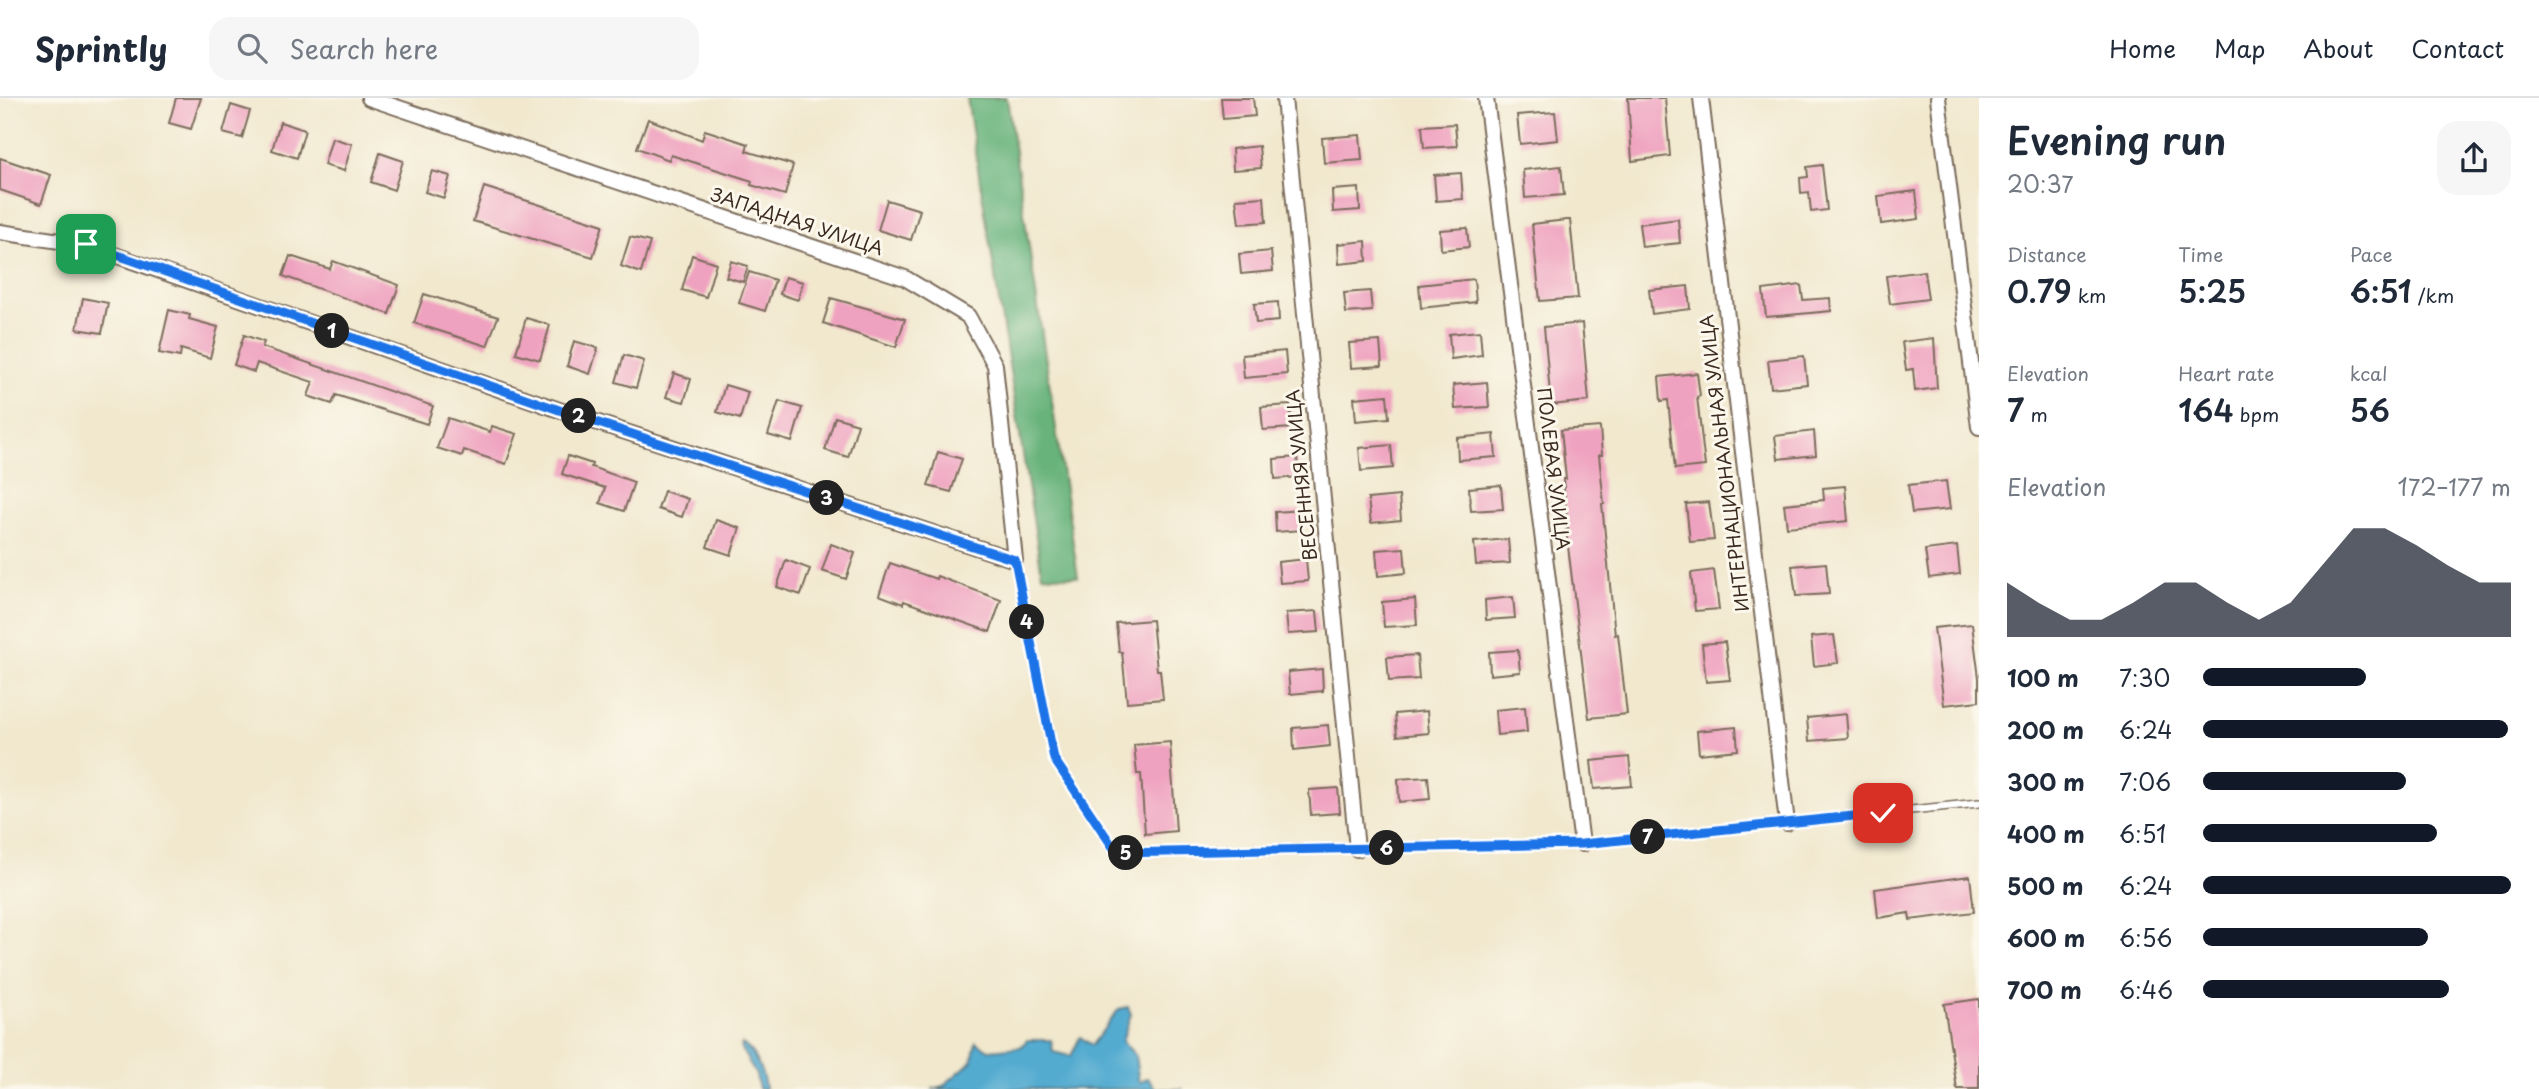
<!DOCTYPE html>
<meta charset="utf-8">
<style>
:root{--surface:#fff;--page:#f6f6f7;--text:#1f2937;--muted:#747a83;--line:#e0e1e3;--accent:#111827}
body{margin:0;font-family:"Playpen Sans",sans-serif;background:var(--page);color:var(--text);height:100vh;display:flex;flex-direction:column;font-size:26px;white-space:nowrap}
*{box-sizing:border-box;margin:0}
p{font-size:23px;color:var(--muted)}
.icon{flex:none;width:38px;height:38px;fill:none;stroke:currentColor;stroke-width:2;stroke-linecap:round;stroke-linejoin:round}
.map{position:relative;flex:1;overflow:hidden}
.drawer{display:flex;flex-direction:column;background:var(--surface);width:560px}
.drawer>*{flex:none}
.pin{position:absolute;display:grid;place-items:center;width:60px;height:60px;color:#fff;margin:-30px;border-radius:14px;box-shadow:0 4px 10px #0006}
.km{position:absolute;width:35px;height:35px;margin:-18px;border-radius:50%;background:#222;color:#fff;font-size:19px;line-height:35px;text-align:center}
.round{display:grid;place-items:center;flex:none;width:74px;height:74px;border-radius:21px;background:var(--page)}
.head{display:flex;align-items:center;justify-content:space-between;height:119px;padding:0 28px}
h1{font-size:38px;font-weight:600;line-height:52px}
.stats{display:grid;grid-template-columns:repeat(3,1fr);gap:10px;height:119px;padding:7px 28px}
.stats div{display:grid;align-content:center}
.stats b{font-size:30px;font-weight:600}
.stats small{font-size:19px;font-weight:400}
.stats p{font-size:19px}
.chart{height:196px;padding:14px 28px}
.chart p{display:flex;justify-content:space-between}
.chart svg{width:100%;height:126px;margin-top:7px;fill:var(--accent);opacity:.7}
ul{padding:0 28px;list-style:none;font-size:23px}
li{display:grid;grid-template-columns:112px 84px 1fr;align-items:center;height:52px}
li i{height:18px;border-radius:9px;background:var(--accent)}
header{display:flex;align-items:center;gap:42px;box-sizing:border-box;height:98px;padding:0 35px;background:var(--surface);border-bottom:2px solid var(--line)}
header strong{font-size:33px}
nav{display:flex;gap:38px;margin-inline-start:auto;font-size:24px}
.search{width:490px;height:63px;background:var(--page);display:flex;align-items:center;gap:18px;box-sizing:border-box;padding:0 24px;border-radius:21px;color:var(--muted);font-size:26px}
main{display:flex;flex:1;min-height:0}
.map>svg:first-child{display:block}
.forest{fill:#68b37b;stroke:#526e4c;stroke-width:2}
.water{fill:#53abd0;stroke:#476a77;stroke-width:2}
.building{fill:#efa2bf}
.lines{fill:none;stroke-linecap:round;stroke-linejoin:round}
.lane-casing{stroke:#7b6c5c;stroke-width:10}
.street-casing{stroke:#7b6c5c;stroke-width:18}
.lane{stroke:#fff;stroke-width:7}
.street{stroke:#fff;stroke-width:14}
.route-casing{stroke:#fff;stroke-width:14}
.route{stroke:#1a73e8;stroke-width:9}
.labels{text-anchor:middle;stroke-width:6;stroke-linejoin:round;paint-order:stroke}
.street-label{font-size:18px;fill:#3b2a1e;stroke:#fbf7ec}
</style>
<header>
<strong>Sprintly</strong>
<div class="search"><svg class="icon" aria-label="search" viewBox="0 0 24 24"><circle cx="10" cy="10" r="6"/><path d="M15 15l6 6"/></svg>Search here</div>
<nav><a>Home</a><a>Map</a><a>About</a><a>Contact</a></nav>
</header>
<main>
<div class="map">
<svg width="1979" height="991" viewBox="0 0 1979 991">
<rect width="100%" height="100%" fill="#fbf7ec"/>
<filter id="ink" filterUnits="userSpaceOnUse"><feTurbulence type="fractalNoise" baseFrequency=".0143" numOctaves="2"/><feDisplacementMap in="SourceGraphic" scale="14" xChannelSelector="R" yChannelSelector="G"/><feConvolveMatrix kernelMatrix="1 2 1 2 8 2 1 2 1" color-interpolation-filters="sRGB"/></filter>
<filter id="wash" filterUnits="userSpaceOnUse"><feTurbulence type="fractalNoise" baseFrequency=".00686" numOctaves="4" result="noise"/><feDisplacementMap in="SourceGraphic" scale="28" xChannelSelector="R" yChannelSelector="G"/><feGaussianBlur stdDeviation="1.57" result="paint"/><feColorMatrix in="noise" values="0 0 0 0 0 0 0 0 0 0 0 0 0 0 0 0 0 1.4 0 .05"/><feComposite in="paint" operator="in"/></filter>
<g filter="url(#wash)">
<rect width="100%" height="100%" fill="#f1e8ce"/>
<path class="forest" d="M 967,0 L 1007,0 L 1078,479 L 1042,477 Z"/>
<path class="water" d="M 1128,909 L 1131,916 L 1122,943 L 1135,957 L 1139,985 L 1148,980 L 1156,991 L 1183,991 L 932,991 L 943,988 L 972,963 L 976,944 L 989,952 L 1021,949 L 1027,942 L 1051,942 L 1053,954 L 1071,958 L 1080,939 L 1092,947 L 1119,911 Z
M 742,946 C 755,953 764,977 765,991 L 759,991 L 756,977 L 741,950 Z"/>
<g id="blocks">
<path class="building" d="M 176,0 L 201,0 L 191,31 L 169,25 Z
M 1221,0 L 1253,0 L 1255,18 L 1223,21 Z
M 1628,0 L 1665,0 L 1670,58 L 1632,63 Z
M 231,7 L 250,13 L 242,40 L 223,35 Z
M 1555,14 L 1558,42 L 1520,46 L 1517,17 Z
M 648,21 L 702,42 L 705,32 L 748,46 L 746,53 L 793,67 L 785,97 L 751,87 L 752,83 L 671,57 L 669,62 L 637,50 Z
M 280,24 L 305,32 L 297,60 L 272,52 Z
M 1455,26 L 1457,48 L 1424,50 L 1422,28 Z
M 1360,37 L 1362,62 L 1324,65 L 1322,40 Z
M 332,40 L 352,46 L 344,73 L 324,67 Z
M 1259,48 L 1261,70 L 1233,72 L 1232,51 Z
M 380,55 L 403,63 L 394,92 L 371,84 Z
M 0,60 L 51,77 L 41,106 L 0,92 Z
M 1822,67 L 1827,112 L 1811,114 L 1809,94 L 1801,95 L 1800,80 L 1808,79 L 1807,69 Z
M 1561,68 L 1564,97 L 1525,100 L 1523,72 Z
M 432,73 L 450,78 L 444,100 L 425,94 Z
M 1461,75 L 1463,101 L 1436,103 L 1434,77 Z
M 484,89 L 603,127 L 593,159 L 473,123 Z
M 1359,90 L 1360,112 L 1333,114 L 1332,92 Z
M 1916,93 L 1919,121 L 1881,126 L 1878,98 Z
M 1264,99 L 1266,124 L 1239,126 L 1236,101 Z
M 887,102 L 920,112 L 911,142 L 878,132 Z
M 1678,121 L 1680,145 L 1642,149 L 1639,126 Z
M 1567,122 L 1570,122 L 1578,200 L 1540,203 L 1532,126 Z
M 1467,130 L 1469,149 L 1441,152 L 1440,132 Z
M 630,139 L 650,144 L 641,175 L 621,168 Z
M 1366,143 L 1367,163 L 1339,166 L 1338,146 Z
M 1271,153 L 1273,173 L 1241,176 L 1239,156 Z
M 692,157 L 716,165 L 706,199 L 682,192 Z
M 290,158 L 330,171 L 333,163 L 399,187 L 389,216 L 283,178 Z
M 731,163 L 748,168 L 743,184 L 726,179 Z
M 1924,173 L 1928,201 L 1890,206 L 1886,178 Z
M 749,174 L 775,182 L 765,213 L 739,205 Z
M 785,179 L 803,184 L 798,202 L 780,196 Z
M 1474,181 L 1476,204 L 1421,210 L 1419,187 Z
M 1801,187 L 1803,202 L 1830,200 L 1831,213 L 1766,219 L 1763,192 Z
M 1688,188 L 1690,211 L 1652,216 L 1649,192 Z
M 1370,193 L 1372,213 L 1346,215 L 1344,195 Z
M 424,196 L 498,219 L 487,248 L 414,225 Z
M 83,200 L 108,205 L 102,235 L 77,231 Z
M 831,200 L 905,221 L 896,249 L 823,225 Z
M 1278,204 L 1279,223 L 1256,225 L 1254,206 Z
M 169,212 L 190,217 L 189,221 L 218,229 L 210,260 L 181,251 L 180,259 L 159,255 Z
M 526,220 L 550,227 L 540,262 L 516,255 Z
M 1582,225 L 1589,303 L 1551,307 L 1544,229 Z
M 1480,233 L 1482,257 L 1451,261 L 1449,236 Z
M 244,237 L 264,244 L 262,249 L 433,308 L 427,326 L 336,297 L 332,306 L 308,298 L 313,284 L 257,265 L 254,274 L 234,267 Z
M 1934,240 L 1937,290 L 1915,293 L 1913,271 L 1906,272 L 1902,244 Z
M 574,243 L 598,250 L 590,276 L 567,268 Z
M 1380,243 L 1382,268 L 1351,270 L 1349,245 Z
M 1285,253 L 1287,276 L 1244,280 L 1242,257 Z
M 624,257 L 644,263 L 636,290 L 616,284 Z
M 1804,258 L 1807,286 L 1771,290 L 1768,262 Z
M 674,275 L 691,281 L 684,304 L 666,299 Z
M 1697,275 L 1700,298 L 1697,299 L 1705,368 L 1675,371 L 1668,302 L 1661,303 L 1659,279 Z
M 1487,284 L 1489,309 L 1455,311 L 1453,287 Z
M 725,287 L 748,294 L 740,321 L 717,314 Z
M 1387,297 L 1389,320 L 1356,323 L 1354,300 Z
M 779,303 L 802,310 L 792,344 L 768,337 Z
M 1290,307 L 1292,330 L 1263,332 L 1261,309 Z
M 835,319 L 858,326 L 848,359 L 825,352 Z
M 448,320 L 490,334 L 492,328 L 517,336 L 506,366 L 464,352 L 462,358 L 437,350 Z
M 1600,329 L 1602,357 L 1599,357 L 1604,406 L 1602,406 L 1615,537 L 1618,536 L 1627,616 L 1589,620 L 1566,432 L 1568,432 L 1563,381 L 1566,381 L 1561,332 Z
M 1814,333 L 1816,357 L 1778,361 L 1775,338 Z
M 1494,336 L 1496,359 L 1458,362 L 1457,340 Z
M 1391,347 L 1393,370 L 1361,373 L 1359,350 Z
M 938,354 L 962,361 L 951,394 L 928,388 Z
M 568,358 L 592,366 L 591,369 L 634,384 L 624,413 L 600,405 L 605,390 L 562,376 Z
M 1297,359 L 1299,379 L 1275,381 L 1274,361 Z
M 1946,383 L 1950,411 L 1912,415 L 1908,387 Z
M 1501,387 L 1503,411 L 1471,413 L 1469,390 Z
M 1845,388 L 1848,423 L 1787,429 L 1784,406 L 1824,402 L 1823,390 Z
M 664,393 L 688,401 L 682,419 L 658,411 Z
M 1399,398 L 1401,422 L 1371,425 L 1368,401 Z
M 1709,404 L 1714,442 L 1690,444 L 1686,406 Z
M 1301,412 L 1302,432 L 1276,434 L 1275,414 Z
M 716,422 L 740,430 L 731,457 L 707,449 Z
M 1508,441 L 1510,465 L 1476,467 L 1474,444 Z
M 831,446 L 855,455 L 846,481 L 822,473 Z
M 1957,448 L 1960,476 L 1929,480 L 1925,452 Z
M 1404,450 L 1406,475 L 1378,478 L 1376,452 Z
M 1306,461 L 1308,483 L 1280,485 L 1278,464 Z
M 786,462 L 810,471 L 801,497 L 777,489 Z
M 890,465 L 936,481 L 937,478 L 1001,502 L 990,534 L 904,503 L 903,506 L 879,497 Z
M 1826,465 L 1829,496 L 1796,498 L 1792,468 Z
M 1714,472 L 1719,511 L 1695,513 L 1691,475 Z
M 1513,499 L 1515,520 L 1486,522 L 1485,502 Z
M 1415,501 L 1417,527 L 1384,529 L 1382,504 Z
M 1317,513 L 1319,534 L 1288,536 L 1286,515 Z
M 1152,522 L 1157,572 L 1160,572 L 1163,601 L 1127,604 L 1122,554 L 1119,554 L 1116,525 Z
M 1972,526 L 1979,580 L 1979,603 L 1944,607 L 1934,530 Z
M 1834,537 L 1838,565 L 1814,568 L 1811,539 Z
M 1725,544 L 1730,582 L 1706,584 L 1702,546 Z
M 1518,552 L 1520,574 L 1490,577 L 1489,554 Z
M 1417,557 L 1419,581 L 1389,583 L 1387,559 Z
M 1322,571 L 1323,593 L 1290,596 L 1288,574 Z
M 1525,609 L 1527,634 L 1497,637 L 1495,612 Z
M 1427,613 L 1429,635 L 1397,638 L 1395,616 Z
M 1846,616 L 1848,640 L 1809,643 L 1807,620 Z
M 1328,627 L 1330,648 L 1294,652 L 1293,630 Z
M 1736,629 L 1738,652 L 1699,656 L 1697,633 Z
M 1170,644 L 1176,733 L 1145,736 L 1141,676 L 1137,676 L 1134,647 Z
M 1629,659 L 1632,688 L 1594,691 L 1591,663 Z
M 1428,679 L 1430,701 L 1399,704 L 1398,681 Z
M 1338,690 L 1340,715 L 1311,717 L 1309,692 Z
M 1970,778 L 1974,814 L 1910,822 L 1909,815 L 1878,820 L 1875,791 Z
M 1979,901 L 1979,991 L 1957,991 L 1944,906 Z"/>
</g>
</g>
<g filter="url(#ink)">
<use href="#blocks" fill-opacity="0" stroke="#7b6c5c" stroke-width="2"/>
<g class="lines">
<defs>
<path id="lane" d="M 1015,462 L 1054,661 L 1117,755 L 1582,746 L 1979,705"/>
<path id="street" d="M 1284,0 L 1357,751
M 1486,0 L 1582,746
M 1701,0 L 1787,725
M 1938,0 L 1979,329
M 0,134 L 86,147 L 565,314 L 1015,462 L 995,267 L 968,218 L 905,180 L 369,0"/>
</defs>
<use href="#lane" class="lane-casing"/>
<use href="#street" class="street-casing"/>
<use href="#lane" class="lane"/>
<use href="#street" class="street"/>
</g>
</g>
<g class="lines" filter="url(#ink)">
<defs>
<path id="route" d="M 86,146 L 565,314 L 1015,462 L 1054,661 L 1117,755 L 1582,746 L 1883,715"/>
</defs>
<use href="#route" class="route-casing"/>
<use href="#route" class="route"/>
</g>
<g class="labels">
<g class="street-label">
<text transform="translate(797 124) rotate(18)" y="6">ЗАПАДНАЯ УЛИЦА</text>
<text transform="translate(1725 365) rotate(-97)" y="6">ИНТЕРНАЦИОНАЛЬНАЯ УЛИЦА</text>
<text transform="translate(1553 371) rotate(83)" y="6">ПОЛЕВАЯ УЛИЦА</text>
<text transform="translate(1302 377) rotate(-96)" y="6">ВЕСЕННЯЯ УЛИЦА</text>
</g>
</g>
</svg>
<div class="pin" style="left:86px;top:146px;background:#1e9e55"><svg class="icon" aria-label="arrive" viewBox="0 0 24 24"><path d="M6 21V4h12l-3 4 3 4H6"/></svg></div>
<div class="pin" style="left:1883px;top:715px;background:#d93025"><svg class="icon" aria-label="check" viewBox="0 0 24 24"><path d="M5 12l5 5 9-10"/></svg></div>
<b class="km" style="left:332px;top:233px">1</b>
<b class="km" style="left:579px;top:318px">2</b>
<b class="km" style="left:827px;top:400px">3</b>
<b class="km" style="left:1027px;top:524px">4</b>
<b class="km" style="left:1126px;top:755px">5</b>
<b class="km" style="left:1387px;top:750px">6</b>
<b class="km" style="left:1648px;top:739px">7</b>
</div>
<section class="drawer">
<div class="head"><div><h1>Evening run</h1><p>20:37</p></div><a class="round"><svg class="icon" aria-label="share" viewBox="0 0 24 24"><path d="M12 15V3M7 8l5-5 5 5M5 13v7h14v-7"/></svg></a></div>
<div class="stats">
<div><p>Distance</p><b>0.79<small> km</small></b></div>
<div><p>Time</p><b>5:25</b></div>
<div><p>Pace</p><b>6:51<small> /km</small></b></div>
</div>
<div class="stats">
<div><p>Elevation</p><b>7<small> m</small></b></div>
<div><p>Heart rate</p><b>164<small> bpm</small></b></div>
<div><p>kcal</p><b>56</b></div>
</div>
<div class="chart"><p><span>Elevation</span>172–177 m</p>
<svg viewBox="0 0 160 44" preserveAspectRatio="none"><path d="M0 44V25L10 32L20 38L30 38L40 32L50 25L60 25L70 32L80 38L90 32L100 19L110 6L120 6L130 12L140 19L150 25L160 25V44z"/></svg>
</div>
<ul>
<li><b>100 m</b>7:30<i style="width:53%"></i></li>
<li><b>200 m</b>6:24<i style="width:99%"></i></li>
<li><b>300 m</b>7:06<i style="width:66%"></i></li>
<li><b>400 m</b>6:51<i style="width:76%"></i></li>
<li><b>500 m</b>6:24<i style="width:100%"></i></li>
<li><b>600 m</b>6:56<i style="width:73%"></i></li>
<li><b>700 m</b>6:46<i style="width:80%"></i></li>
</ul>
</section>
</main>
